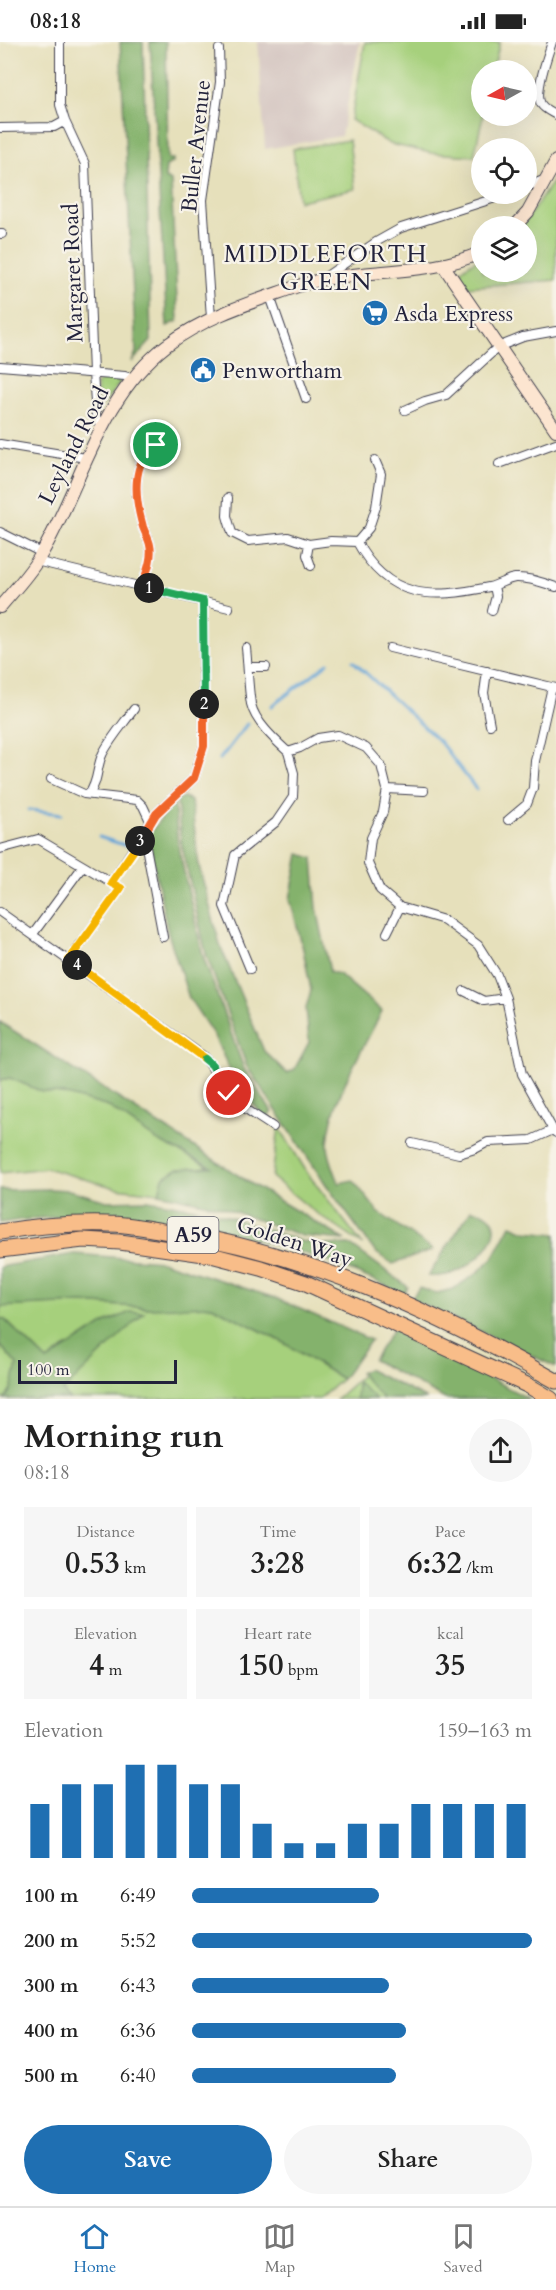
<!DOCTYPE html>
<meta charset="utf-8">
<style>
:root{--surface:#fff;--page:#f6f6f6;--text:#222;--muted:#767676;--line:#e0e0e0;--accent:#1f6fb2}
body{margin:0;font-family:Cardo,serif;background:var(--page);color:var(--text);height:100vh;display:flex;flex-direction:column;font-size:22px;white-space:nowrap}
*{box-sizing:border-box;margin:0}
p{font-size:20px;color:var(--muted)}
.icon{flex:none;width:33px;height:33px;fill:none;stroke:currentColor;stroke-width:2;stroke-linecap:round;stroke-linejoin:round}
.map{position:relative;height:1357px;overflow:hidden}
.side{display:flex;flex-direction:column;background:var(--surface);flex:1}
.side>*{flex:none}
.needle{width:39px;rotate:262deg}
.controls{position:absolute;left:471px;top:18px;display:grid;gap:12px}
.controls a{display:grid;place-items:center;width:66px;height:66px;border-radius:50%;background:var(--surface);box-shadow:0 6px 24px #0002;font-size:30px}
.scale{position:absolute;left:18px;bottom:15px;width:159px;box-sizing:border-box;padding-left:6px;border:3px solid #22223b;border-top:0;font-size:16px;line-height:21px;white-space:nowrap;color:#22223b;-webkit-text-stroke:4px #f7f3e8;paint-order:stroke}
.pin{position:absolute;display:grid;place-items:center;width:51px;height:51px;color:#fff;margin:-26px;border:3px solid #fff;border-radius:50%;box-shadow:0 2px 6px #0007}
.km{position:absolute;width:30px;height:30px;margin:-15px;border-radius:50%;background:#222;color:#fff;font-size:16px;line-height:30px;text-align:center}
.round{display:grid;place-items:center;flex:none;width:63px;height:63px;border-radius:32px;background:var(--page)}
.head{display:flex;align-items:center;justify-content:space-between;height:102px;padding:0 24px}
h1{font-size:33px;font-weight:600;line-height:45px}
.stats{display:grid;grid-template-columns:repeat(3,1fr);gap:9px;height:102px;padding:6px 24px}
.stats div{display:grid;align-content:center;border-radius:0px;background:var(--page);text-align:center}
.stats b{font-size:30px;font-weight:600}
.stats small{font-size:16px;font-weight:400}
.stats p{font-size:16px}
.chart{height:168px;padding:12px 24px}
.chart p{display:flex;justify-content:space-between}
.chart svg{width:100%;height:108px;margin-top:6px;stroke:var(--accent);stroke-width:6}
.primary-button{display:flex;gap:12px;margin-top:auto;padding:12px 24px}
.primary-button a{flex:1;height:69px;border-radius:36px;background:var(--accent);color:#fff;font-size:24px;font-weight:600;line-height:69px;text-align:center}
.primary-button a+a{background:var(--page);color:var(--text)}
ul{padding:0 24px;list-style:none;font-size:20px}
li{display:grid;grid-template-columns:96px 72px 1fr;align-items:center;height:45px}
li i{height:15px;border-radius:8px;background:var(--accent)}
.status{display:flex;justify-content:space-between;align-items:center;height:42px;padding:0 30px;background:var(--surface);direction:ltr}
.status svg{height:16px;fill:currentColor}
.menu{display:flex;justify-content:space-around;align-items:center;height:84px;border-top:2px solid var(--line);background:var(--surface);font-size:16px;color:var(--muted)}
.menu a{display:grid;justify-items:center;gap:3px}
.menu .active{color:var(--accent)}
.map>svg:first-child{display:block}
.industrial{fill:#d0c0bc}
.green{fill:#a6d07c;stroke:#64795c;stroke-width:1.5}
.forest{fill:#84b26c;stroke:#536a54;stroke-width:1.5}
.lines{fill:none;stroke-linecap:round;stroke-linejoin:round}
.stream{stroke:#63a4d7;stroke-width:3}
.street-casing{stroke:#3f3e4e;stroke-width:10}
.secondary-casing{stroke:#3f3e4e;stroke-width:14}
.highway-casing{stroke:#3f3e4e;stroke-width:17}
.street{stroke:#fff;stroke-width:8}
.secondary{stroke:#fce5d0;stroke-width:12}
.highway{stroke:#f8bd89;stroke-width:15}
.split-1-casing{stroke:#fff;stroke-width:12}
.split-2-casing{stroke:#fff;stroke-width:12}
.split-3-casing{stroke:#fff;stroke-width:12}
.split-4-casing{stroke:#fff;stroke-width:12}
.split-5-casing{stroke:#fff;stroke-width:12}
.split-6-casing{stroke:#fff;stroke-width:12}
.split-1{stroke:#f0652b;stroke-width:8}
.split-2{stroke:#22a559;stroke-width:8}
.split-3{stroke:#f0652b;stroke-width:8}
.split-4{stroke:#f5b400;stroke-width:8}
.split-5{stroke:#f5b400;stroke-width:8}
.split-6{stroke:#22a559;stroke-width:8}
.labels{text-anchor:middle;stroke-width:4.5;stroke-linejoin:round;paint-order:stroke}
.shield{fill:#f7f3e8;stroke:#62616f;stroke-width:1.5}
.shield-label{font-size:21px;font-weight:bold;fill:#22223b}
.street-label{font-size:22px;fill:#22223b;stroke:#f7f3e8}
.poi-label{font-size:22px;fill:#22223b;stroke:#f7f3e8;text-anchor:start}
.neighbourhood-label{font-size:24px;letter-spacing:1.5px;fill:#22223b;stroke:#f7f3e8}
</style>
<div class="status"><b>08:18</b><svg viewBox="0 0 49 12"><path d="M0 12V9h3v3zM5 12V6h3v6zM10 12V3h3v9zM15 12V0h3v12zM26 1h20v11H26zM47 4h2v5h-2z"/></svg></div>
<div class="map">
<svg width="556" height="1357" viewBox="0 0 556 1357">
<rect width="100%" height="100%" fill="#f7f3e8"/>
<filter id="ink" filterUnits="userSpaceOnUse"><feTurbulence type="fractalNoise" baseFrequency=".0167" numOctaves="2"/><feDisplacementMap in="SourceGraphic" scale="12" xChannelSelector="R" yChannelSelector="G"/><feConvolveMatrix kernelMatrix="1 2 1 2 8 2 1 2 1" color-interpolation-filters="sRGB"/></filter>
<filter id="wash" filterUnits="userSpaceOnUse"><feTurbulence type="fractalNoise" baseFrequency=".008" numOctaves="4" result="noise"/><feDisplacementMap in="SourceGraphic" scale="24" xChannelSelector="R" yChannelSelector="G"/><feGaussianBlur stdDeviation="1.35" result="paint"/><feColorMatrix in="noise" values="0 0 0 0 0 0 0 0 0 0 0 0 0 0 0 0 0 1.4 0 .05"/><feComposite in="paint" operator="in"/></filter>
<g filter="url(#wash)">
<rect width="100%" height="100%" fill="#e6e0bb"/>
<path class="industrial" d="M 258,0 L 360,0 L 341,94 L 265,107 Z"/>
<path class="green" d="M 365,0 L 500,0 L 493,28 L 482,28 L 482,74 L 483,74 L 474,114 L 431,111 L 390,102 L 351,78 Z
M 349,98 L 355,147 L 299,159 L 293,107 Z
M 556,135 L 556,238 L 466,245 L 459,233 L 463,226 L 481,215 L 482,230 L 526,230 L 526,184 L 522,184 Z
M 103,337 L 121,339 L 103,363 L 100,363 L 96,343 Z
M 10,1036 L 43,1050 L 63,1052 L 109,1065 L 158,1099 L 212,1126 L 163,1136 L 159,1151 L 116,1146 L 46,1126 L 0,1131 L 0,1038 Z
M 279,1085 L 308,1132 L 363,1203 L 312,1168 L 272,1135 Z
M 175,1241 L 212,1264 L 281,1299 L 342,1337 L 319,1357 L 69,1357 L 63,1349 L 143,1271 L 65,1306 L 47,1319 L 5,1278 L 0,1276 L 0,1265 L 5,1264 L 82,1261 L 150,1266 Z
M 0,1303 L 17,1323 L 11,1349 L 5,1357 L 0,1357 Z
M 368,1328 L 417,1357 L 336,1357 Z"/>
<path class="forest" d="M 120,0 L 143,0 L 151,299 L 132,320 L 136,310 Z
M 150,0 L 166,0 L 168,117 L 173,117 L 173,120 L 166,124 L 165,136 L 171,139 L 178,279 L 167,284 Z
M 184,755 L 191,759 L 199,824 L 220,903 L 264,1009 L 287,1031 L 294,1028 L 309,1000 L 306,966 L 311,948 L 303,907 L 290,857 L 299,812 L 313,816 L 317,866 L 330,930 L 339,932 L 382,969 C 363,1008 331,1056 328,1101 C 327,1113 335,1129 339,1141 L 353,1138 L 378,1170 L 433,1208 L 393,1222 L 375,1210 L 327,1144 L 247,1025 L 206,912 L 181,800 L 177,758 Z
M 174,760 L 178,803 L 203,914 L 244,1027 L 272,1070 L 265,1076 L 237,1043 L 213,992 L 189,956 L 168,891 L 148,793 Z
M 0,980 L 250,1141 L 345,1198 L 302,1194 L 222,1165 L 159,1151 L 163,1136 L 177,1127 L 211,1125 L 158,1099 L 109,1065 L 63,1052 L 43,1050 L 10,1036 L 0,1038 Z
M 50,1147 L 69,1148 L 107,1159 L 148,1158 L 212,1169 L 301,1199 L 323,1203 L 349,1202 L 408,1245 L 403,1252 C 287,1194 128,1159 0,1181 L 0,1148 Z
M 471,1168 C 477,1169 485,1170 489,1174 C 509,1192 472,1224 456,1230 C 446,1234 438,1235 428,1234 Z
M 511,1183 L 525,1189 L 556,1192 L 556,1325 L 411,1257 L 419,1246 L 437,1251 L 453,1247 L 477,1231 L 493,1216 Z
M 74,1212 L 161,1219 L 275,1256 L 371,1298 L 342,1337 L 281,1299 L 212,1264 L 150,1266 L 82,1261 L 0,1265 L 0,1225 Z
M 130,1270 L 144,1271 L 63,1349 L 69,1357 L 5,1357 L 11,1348 L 17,1323 L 0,1303 L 0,1276 L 5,1278 L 47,1319 L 105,1281 Z
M 394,1286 L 529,1357 L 445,1357 L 373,1318 Z
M 367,1327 L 427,1357 L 383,1357 L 360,1331 Z
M 357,1340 L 376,1357 L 356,1357 Z"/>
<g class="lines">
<path class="stream" d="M 353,619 L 440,700 L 476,747
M 272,664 L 328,621
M 220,717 L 247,682
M 29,768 L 62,772
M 99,795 L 127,804"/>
</g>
</g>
<g filter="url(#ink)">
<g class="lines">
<defs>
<path id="street" d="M 60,0 L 60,63 L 65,79 L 85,122 L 93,331 L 96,375 L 101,385
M 552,0 C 548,13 534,50 541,62 C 544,67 551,70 556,73
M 0,86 L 54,85 L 65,79
M 526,145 L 546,137
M 0,192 L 2,192
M 325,235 L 376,200 L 401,186 L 508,152
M 270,254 L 306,357
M 211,276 L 203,158 L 220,40 L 219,7
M 0,324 L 125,334 L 132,336
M 405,368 L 425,359 L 446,353 L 498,305 L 523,295 L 556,289
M 0,402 L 86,416
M 499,422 L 556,401
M 228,456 L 227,474 L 232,491 L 248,499 L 288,495 L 309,502 L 331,499 L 357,500 C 388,558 432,557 489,545 C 498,543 507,537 515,536 C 529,535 543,541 556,545
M 0,490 L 42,511
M 357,500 L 369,486 L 376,465 L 381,432 L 375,418
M 309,502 L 307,513 L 311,524
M 36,519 L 229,566
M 142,544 C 146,532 153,516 150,503 C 149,497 145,491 143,485 C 135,458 130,420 156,403
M 492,569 L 496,554 L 494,544
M 246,606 C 248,624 248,644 251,662 C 255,680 275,698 288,710 L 300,706 L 318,696 L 338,693 L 366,706 L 381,723 L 387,747 L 383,770 L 371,796 L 368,821 L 380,848 L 400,865 L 444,878 L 478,903 L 497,933 L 506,956 L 522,1032 L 553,1088 L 556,1091
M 390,606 L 556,646
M 249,625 L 266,625
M 487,629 L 484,651 L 490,683
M 51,737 L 84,752 L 137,758 L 143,764 L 151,781
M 387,747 L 424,749
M 89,752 C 99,739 96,725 103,711 C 111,696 124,681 134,667
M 508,778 L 527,762 L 533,746 L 535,719 L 552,645
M 144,794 L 163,895
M 0,807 L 38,797 L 121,846 L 69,918
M 111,841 L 156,772 L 194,736 L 204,703 L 203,559
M 0,870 L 202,1013 C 214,1025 219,1040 230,1053 C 241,1066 259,1075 273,1085
M 387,891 L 400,865
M 33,892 L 83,824
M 250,927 L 224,864 L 235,813 L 276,780 L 293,755 L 294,731 L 288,710
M 464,949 L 484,959 L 506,956
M 412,1101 L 459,1112 L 475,1107 L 488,1100 L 531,1098 L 553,1088"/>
<path id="secondary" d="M 515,184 L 528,170 L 556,119
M 443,223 L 556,388
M 0,565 C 14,548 31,531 42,511 C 83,440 99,356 167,303 C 206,274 250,261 295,245 C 355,224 427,236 482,210"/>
<path id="highway" d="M 0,1190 C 35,1184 73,1181 109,1182 C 127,1182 145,1186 163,1189 C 300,1207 437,1271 556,1339
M 0,1208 L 83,1198 L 120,1200 L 211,1213 L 261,1226 L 306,1241 L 529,1344 L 551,1357"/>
</defs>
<use href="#street" class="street-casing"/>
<use href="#secondary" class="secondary-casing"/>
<use href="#highway" class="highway-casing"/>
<use href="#street" class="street"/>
<use href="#secondary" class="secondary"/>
<use href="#highway" class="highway"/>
</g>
</g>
<g class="lines" filter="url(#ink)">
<defs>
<path id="split-1" d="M 149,546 L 142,544 C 146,532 153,516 150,503 C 149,497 145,491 143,485 C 135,458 130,420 156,403"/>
<path id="split-2" d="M 149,546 L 203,559 L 204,662"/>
<path id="split-3" d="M 140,799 L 156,772 L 194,736 L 204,704 L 204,662"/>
<path id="split-4" d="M 77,923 L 69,918 L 121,846 L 111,841 L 140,799"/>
<path id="split-5" d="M 77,923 L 205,1017"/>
<path id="split-6" d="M 205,1017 L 212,1023 L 229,1051"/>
</defs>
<use href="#split-1" class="split-1-casing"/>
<use href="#split-2" class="split-2-casing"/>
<use href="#split-3" class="split-3-casing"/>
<use href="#split-4" class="split-4-casing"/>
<use href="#split-5" class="split-5-casing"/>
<use href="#split-6" class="split-6-casing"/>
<use href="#split-1" class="split-1"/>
<use href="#split-2" class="split-2"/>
<use href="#split-3" class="split-3"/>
<use href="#split-4" class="split-4"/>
<use href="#split-5" class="split-5"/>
<use href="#split-6" class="split-6"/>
</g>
<defs>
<symbol id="supermarket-disc" viewBox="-11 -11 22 22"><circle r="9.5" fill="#1f6fb2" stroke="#f7f3e8"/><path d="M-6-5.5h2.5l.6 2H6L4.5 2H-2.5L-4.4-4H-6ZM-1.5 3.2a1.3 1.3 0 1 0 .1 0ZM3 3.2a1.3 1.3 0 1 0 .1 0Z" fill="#fff"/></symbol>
<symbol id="civic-disc" viewBox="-11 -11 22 22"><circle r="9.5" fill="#1f6fb2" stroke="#f7f3e8"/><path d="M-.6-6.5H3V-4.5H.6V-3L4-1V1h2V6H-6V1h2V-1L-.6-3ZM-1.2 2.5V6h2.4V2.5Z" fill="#fff"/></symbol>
</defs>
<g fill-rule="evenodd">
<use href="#supermarket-disc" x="360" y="256" width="30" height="30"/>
<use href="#civic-disc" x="188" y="313" width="30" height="30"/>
</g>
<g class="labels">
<rect class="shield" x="167.5" y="1175" width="51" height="36" rx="4.5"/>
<g class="shield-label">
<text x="193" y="1200">A59</text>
</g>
<g class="street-label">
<text transform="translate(195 104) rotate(-84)" y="8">Buller Avenue</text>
<text transform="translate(72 231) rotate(-92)" y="8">Margaret Road</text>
<text transform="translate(73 403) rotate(-63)" y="8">Leyland Road</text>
<text transform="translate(295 1199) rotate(18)" y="8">Golden Way</text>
</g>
<g class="poi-label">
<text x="394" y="279">Asda Express</text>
<text x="222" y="336">Penwortham</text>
</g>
<g class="neighbourhood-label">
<text x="326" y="220">MIDDLEFORTH<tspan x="326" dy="28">GREEN</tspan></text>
</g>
</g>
</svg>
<div class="controls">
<a><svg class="needle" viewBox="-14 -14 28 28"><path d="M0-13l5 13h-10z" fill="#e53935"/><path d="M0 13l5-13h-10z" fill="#767676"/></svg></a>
<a><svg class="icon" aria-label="locate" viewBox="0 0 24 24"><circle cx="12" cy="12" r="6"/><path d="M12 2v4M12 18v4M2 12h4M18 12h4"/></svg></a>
<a><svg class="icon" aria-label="layers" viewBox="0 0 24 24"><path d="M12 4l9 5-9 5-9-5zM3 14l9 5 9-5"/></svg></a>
</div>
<div class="scale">100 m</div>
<div class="pin" style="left:156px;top:403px;background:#1e9e55"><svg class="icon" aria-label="arrive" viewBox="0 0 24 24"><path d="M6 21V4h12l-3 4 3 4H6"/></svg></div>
<div class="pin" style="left:229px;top:1051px;background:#d93025"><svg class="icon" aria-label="check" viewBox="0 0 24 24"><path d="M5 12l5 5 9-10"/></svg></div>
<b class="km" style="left:149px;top:546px">1</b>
<b class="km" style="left:204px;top:662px">2</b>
<b class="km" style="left:140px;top:799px">3</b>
<b class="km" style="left:77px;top:923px">4</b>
</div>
<section class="side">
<div class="head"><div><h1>Morning run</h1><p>08:18</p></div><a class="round"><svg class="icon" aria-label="share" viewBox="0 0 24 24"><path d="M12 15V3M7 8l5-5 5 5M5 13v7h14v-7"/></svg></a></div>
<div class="stats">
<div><p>Distance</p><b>0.53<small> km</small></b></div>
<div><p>Time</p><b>3:28</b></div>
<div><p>Pace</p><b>6:32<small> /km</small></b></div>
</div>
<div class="stats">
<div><p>Elevation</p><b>4<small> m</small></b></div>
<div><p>Heart rate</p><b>150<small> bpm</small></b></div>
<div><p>kcal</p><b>35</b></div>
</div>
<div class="chart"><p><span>Elevation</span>159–163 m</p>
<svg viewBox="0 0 160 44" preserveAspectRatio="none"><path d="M5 44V22M15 44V14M25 44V14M35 44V6M45 44V6M55 44V14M65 44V14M75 44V30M85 44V38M95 44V38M105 44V30M115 44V30M125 44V22M135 44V22M145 44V22M155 44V22"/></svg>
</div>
<ul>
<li><b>100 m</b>6:49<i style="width:55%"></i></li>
<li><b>200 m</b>5:52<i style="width:100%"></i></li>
<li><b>300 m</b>6:43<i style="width:58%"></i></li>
<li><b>400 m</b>6:36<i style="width:63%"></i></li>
<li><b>500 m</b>6:40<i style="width:60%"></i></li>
</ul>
<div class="primary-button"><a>Save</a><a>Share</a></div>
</section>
<nav class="menu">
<a class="active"><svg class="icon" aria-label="home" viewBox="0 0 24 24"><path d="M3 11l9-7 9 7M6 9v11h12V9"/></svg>Home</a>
<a><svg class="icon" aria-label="map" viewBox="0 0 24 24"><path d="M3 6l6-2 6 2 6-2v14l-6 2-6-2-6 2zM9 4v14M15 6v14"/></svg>Map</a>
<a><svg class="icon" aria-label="saved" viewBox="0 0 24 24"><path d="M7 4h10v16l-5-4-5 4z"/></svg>Saved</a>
</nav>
